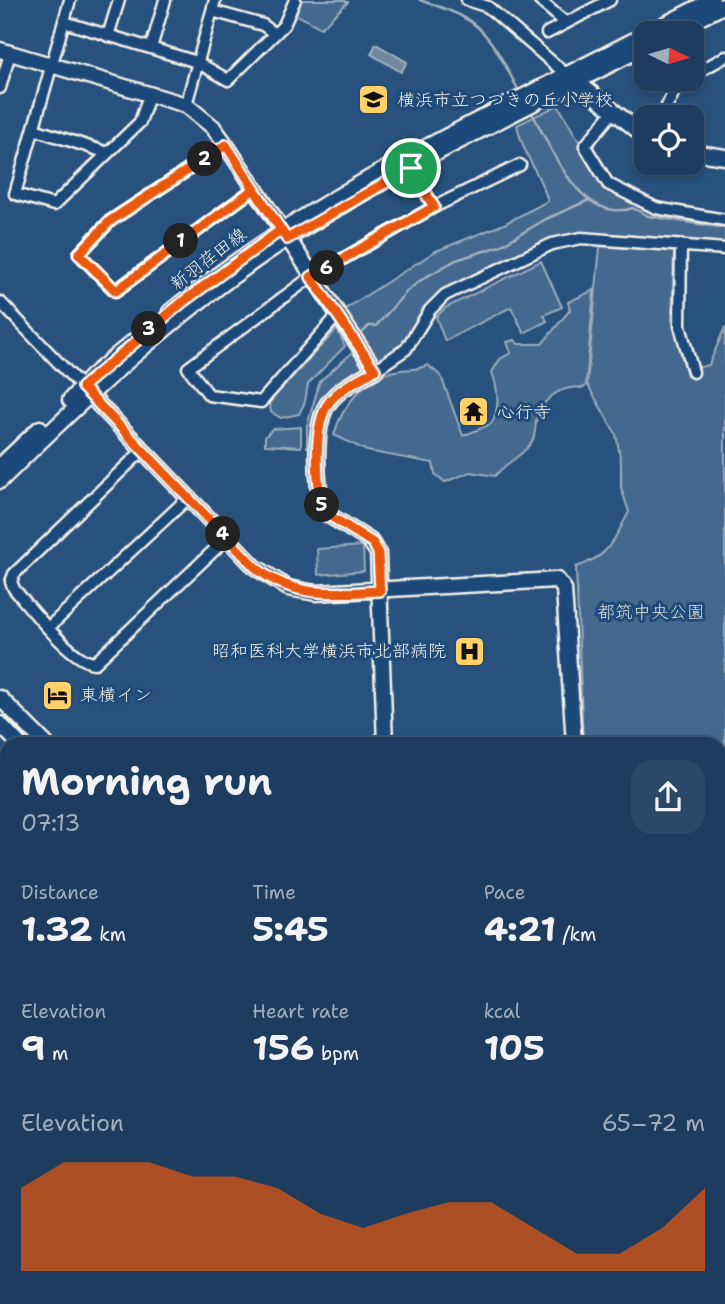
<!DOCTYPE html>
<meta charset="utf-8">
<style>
:root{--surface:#1e3d5e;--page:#2b4867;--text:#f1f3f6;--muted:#a1aebc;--line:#3c5673;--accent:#ea580c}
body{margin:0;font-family:"Shantell Sans","Klee One",sans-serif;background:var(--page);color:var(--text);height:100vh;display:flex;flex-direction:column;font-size:26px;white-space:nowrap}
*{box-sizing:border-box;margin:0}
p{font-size:23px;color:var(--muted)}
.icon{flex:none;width:38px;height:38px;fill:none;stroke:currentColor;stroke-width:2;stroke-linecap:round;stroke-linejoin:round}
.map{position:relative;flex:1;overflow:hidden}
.side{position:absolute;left:0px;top:737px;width:726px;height:569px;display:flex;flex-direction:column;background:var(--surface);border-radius:21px 21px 0 0;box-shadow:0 4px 10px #0003,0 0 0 2px var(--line)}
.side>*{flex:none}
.needle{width:46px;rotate:95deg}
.fabs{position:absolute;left:634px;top:21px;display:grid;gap:14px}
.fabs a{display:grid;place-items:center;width:70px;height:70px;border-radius:14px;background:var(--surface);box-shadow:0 4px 10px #0003,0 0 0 2px var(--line);font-size:35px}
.pin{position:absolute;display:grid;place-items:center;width:60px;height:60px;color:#fff;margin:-30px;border:4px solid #fff;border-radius:50%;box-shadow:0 2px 7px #0007}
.km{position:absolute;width:35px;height:35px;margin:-18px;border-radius:50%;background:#222;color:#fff;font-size:19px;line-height:35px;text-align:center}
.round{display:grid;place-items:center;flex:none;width:74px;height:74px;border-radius:21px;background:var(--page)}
.summary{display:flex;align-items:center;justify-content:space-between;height:119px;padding:0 21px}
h1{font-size:38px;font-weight:700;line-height:52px}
.figures{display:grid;grid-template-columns:repeat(3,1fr);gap:10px;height:119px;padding:7px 21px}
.figures div{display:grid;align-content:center}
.figures b{font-size:35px;font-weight:700}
.figures small{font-size:19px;font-weight:400}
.figures p{font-size:19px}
.chart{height:196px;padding:14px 21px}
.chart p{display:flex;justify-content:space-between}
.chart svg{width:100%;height:126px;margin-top:7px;fill:var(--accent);opacity:.7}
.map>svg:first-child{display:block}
.green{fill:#45688e;stroke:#9cacbb;stroke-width:2}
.water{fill:#6e88a2;stroke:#a4b2be;stroke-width:2}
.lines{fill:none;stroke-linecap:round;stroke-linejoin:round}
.stream{stroke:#a4b2be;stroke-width:2.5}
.street-casing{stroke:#f4f1e8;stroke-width:15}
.secondary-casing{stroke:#f4f1e8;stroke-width:19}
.street{stroke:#1f4a7a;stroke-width:10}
.secondary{stroke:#1f4a7a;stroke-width:14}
.rail{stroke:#f4f1e8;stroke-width:2.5;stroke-dasharray:10 5;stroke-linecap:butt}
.route-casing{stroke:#fff;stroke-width:14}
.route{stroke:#ea580c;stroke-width:9}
.labels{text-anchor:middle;stroke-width:6;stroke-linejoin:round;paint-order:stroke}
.poi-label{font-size:18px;fill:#f4f1e8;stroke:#1f4a7a;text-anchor:start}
.street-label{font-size:18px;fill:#f4f1e8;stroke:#1f4a7a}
.park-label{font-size:18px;fill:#dadcda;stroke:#1f4a7a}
</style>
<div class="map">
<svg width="725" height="1304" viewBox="0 0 725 1304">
<rect width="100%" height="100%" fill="#28517e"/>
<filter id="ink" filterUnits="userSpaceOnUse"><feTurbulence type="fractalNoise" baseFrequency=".0143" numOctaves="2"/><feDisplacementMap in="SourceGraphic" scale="14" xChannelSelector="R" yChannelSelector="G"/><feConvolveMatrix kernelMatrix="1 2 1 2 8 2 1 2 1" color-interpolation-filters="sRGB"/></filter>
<g filter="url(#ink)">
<path class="green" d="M 300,0 L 343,0 L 348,2 L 321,28 L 294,13 Z
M 558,105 L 599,176 L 649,211 L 725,224 L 725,247 L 574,235 L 546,243 L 438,294 L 423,310 L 401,346 L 377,361 L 345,309 L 436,251 L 504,224 L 548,201 C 540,174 522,153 517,125 Z
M 600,246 L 674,251 L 672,318 L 687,370 L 709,365 L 725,327 L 725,1162 L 719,1159 L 719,744 L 583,744 L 576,567 C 610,556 613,541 629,512 L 621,488 L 621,462 L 616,434 L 587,384 Z
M 541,261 L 562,307 L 544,315 L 547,321 L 524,333 L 511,307 L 445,341 L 436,317 L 445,308 Z
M 594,290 L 586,385 L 584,388 C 565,385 548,394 539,412 C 533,422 538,433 531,443 C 522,457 506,462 495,476 L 470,472 L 445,482 L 435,474 L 433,463 L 367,451 L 334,435 C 342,405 367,374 401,370 C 412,369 417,370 428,365 L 441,376 L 463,436 L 491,424 C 501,408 498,389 492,372 L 500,359 L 511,353 L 507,342 L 515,340 L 518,344 L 542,344 L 570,310 L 568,302 Z
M 337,329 L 345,346 L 308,384 L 305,402 L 299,414 L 281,418 L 271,412 L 269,402 Z
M 353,352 L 367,370 L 337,387 L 312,447 L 307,447 L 307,425 L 320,381 Z
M 301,427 L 301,447 L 265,445 L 265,437 L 272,429 Z
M 363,546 L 364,571 L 318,575 L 317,549 Z"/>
<path class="water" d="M 376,44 L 407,62 L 401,72 L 371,54 Z"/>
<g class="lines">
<path class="stream" d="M 420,0 C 433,5 448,9 461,16 C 491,30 505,66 520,93
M 531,111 C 551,147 580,225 633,208 L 648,216 L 725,228
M 359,336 L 369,326 L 376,326 L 408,290 L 424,278 L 456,260 L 500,246 L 546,219 L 589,200"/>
<defs>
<path id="street" d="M 70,0 L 15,194 L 54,205 L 140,122 L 150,93
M 467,0 L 488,7 L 567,75
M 539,0 L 566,23
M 212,11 L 263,25 L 275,34
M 64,22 L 197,62 L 228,80 L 284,25 L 295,0
M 547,33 L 610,0
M 108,36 L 119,0
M 151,48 L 165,0
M 691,76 L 725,57
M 0,88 L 10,53
M 186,105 L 215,0
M 612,113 L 585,146 L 608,184 L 656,208 L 725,220
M 662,117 L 678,83 L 686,79
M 34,129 L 108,153
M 226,145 L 110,221 L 79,254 L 115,291 L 254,189
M 411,168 L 434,207
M 681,245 L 680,326 L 693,372
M 0,302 L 82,387
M 337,316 L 261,402 L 209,395 L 188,368 L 311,277 L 434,207 L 520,165
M 375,370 L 406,349 L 430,310 L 445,295 L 552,244 L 581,238 L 725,249
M 143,450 L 14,574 L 11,582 L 14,589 C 29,606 73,663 95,663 L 227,538
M 49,627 L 188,498"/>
<path id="secondary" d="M 648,33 L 712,0
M 670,33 L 725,5
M 0,50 L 186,105 L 213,127 L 226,145 L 375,370 C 360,379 341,387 330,401 C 312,422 316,486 324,512 L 370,541 L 378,553 L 385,744
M 571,77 L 646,137
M 691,152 L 725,157
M 170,312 C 312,195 483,119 646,34
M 83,388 L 255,567 L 288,588 L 316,593 L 557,580 L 564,589 L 574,744
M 70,400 L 92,376 L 140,336
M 0,466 L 40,428
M 0,481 C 92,390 186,303 296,233 C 407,163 529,107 646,46
M 0,698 L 46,744
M 0,724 L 19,744
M 0,870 L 7,864
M 719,1169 L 725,1172
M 719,1191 L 725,1194
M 103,1304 L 106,1298
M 117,1304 L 120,1298
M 403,1304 L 406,1298"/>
</defs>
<use href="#street" class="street-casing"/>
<use href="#secondary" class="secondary-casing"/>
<use href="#street" class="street"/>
<use href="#secondary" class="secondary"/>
<path class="rail" d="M 255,1298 L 266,1304
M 294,1298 L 304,1304
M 364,1298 L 374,1304
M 391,1298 L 399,1304"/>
</g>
</g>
<g class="lines" filter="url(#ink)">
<defs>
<path id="route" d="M 411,168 L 287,239 L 254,189 L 116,291 L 79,254 L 110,221 L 226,145 L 281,230 L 184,301 L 82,387 L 255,567 C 293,599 334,593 380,591 L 378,553 L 373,543 L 324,512 C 316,486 312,423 330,401 C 341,387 360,379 375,370 L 311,277 L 434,207 L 411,168"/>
</defs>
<use href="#route" class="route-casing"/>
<use href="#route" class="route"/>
</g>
<defs>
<symbol id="school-square" viewBox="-11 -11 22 22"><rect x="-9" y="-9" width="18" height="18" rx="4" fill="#ffd166" stroke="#1f4a7a"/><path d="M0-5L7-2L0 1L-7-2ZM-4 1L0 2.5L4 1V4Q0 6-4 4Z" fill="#111"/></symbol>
<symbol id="temple-square" viewBox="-11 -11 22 22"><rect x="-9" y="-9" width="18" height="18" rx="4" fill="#ffd166" stroke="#1f4a7a"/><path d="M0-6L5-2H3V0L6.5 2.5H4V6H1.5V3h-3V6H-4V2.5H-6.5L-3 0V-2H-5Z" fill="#111"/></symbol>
<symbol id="hospital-square" viewBox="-11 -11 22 22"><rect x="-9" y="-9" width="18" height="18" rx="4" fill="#ffd166" stroke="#1f4a7a"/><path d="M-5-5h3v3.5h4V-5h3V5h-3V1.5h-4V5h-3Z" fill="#111"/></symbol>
<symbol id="hotel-square" viewBox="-11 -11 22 22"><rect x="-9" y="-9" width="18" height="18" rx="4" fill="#ffd166" stroke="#1f4a7a"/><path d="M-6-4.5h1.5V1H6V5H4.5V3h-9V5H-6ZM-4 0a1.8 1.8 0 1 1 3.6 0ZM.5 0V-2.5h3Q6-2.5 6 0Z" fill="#111"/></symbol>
</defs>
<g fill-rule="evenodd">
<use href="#school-square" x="356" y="82" width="35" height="35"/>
<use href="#temple-square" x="456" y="394" width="35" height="35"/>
<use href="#hospital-square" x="452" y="634" width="35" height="35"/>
<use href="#hotel-square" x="40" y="678" width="35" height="35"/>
</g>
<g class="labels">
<g class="poi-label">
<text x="397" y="106">横浜市立つづきの丘小学校</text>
<text x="497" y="418">心行寺</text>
<text x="446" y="657" text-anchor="end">昭和医科大学横浜市北部病院</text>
<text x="80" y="701">東横イン</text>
</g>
<g class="street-label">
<text transform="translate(208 259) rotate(-37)" y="6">新羽荏田線</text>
</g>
<g class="park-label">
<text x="651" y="618">都筑中央公園</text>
</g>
</g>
</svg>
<div class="fabs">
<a><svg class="needle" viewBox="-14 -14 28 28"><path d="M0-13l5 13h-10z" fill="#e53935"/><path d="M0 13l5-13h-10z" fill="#a1aebc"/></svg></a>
<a><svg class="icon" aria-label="locate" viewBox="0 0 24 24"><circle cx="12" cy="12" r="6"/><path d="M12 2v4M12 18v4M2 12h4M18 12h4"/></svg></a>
</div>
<div class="pin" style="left:411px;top:168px;background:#1e9e55"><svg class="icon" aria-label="arrive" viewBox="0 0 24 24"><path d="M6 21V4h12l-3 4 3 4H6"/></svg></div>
<b class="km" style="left:181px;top:241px">1</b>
<b class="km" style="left:205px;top:159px">2</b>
<b class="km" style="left:149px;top:329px">3</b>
<b class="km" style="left:223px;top:534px">4</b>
<b class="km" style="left:322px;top:505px">5</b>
<b class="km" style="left:327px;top:268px">6</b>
<section class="side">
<div class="summary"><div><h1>Morning run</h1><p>07:13</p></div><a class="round"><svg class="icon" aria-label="share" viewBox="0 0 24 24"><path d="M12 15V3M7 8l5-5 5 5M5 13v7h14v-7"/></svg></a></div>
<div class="figures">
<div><p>Distance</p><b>1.32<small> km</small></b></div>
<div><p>Time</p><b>5:45</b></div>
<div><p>Pace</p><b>4:21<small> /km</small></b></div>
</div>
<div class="figures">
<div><p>Elevation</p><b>9<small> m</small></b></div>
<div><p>Heart rate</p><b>156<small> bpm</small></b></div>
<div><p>kcal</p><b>105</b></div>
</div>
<div class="chart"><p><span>Elevation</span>65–72 m</p>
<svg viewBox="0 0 160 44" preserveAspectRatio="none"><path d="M0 44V15L10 6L20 6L30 6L40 11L50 11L60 15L70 24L80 29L90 24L100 20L110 20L120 29L130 38L140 38L150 29L160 15V44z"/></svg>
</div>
</section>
</div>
